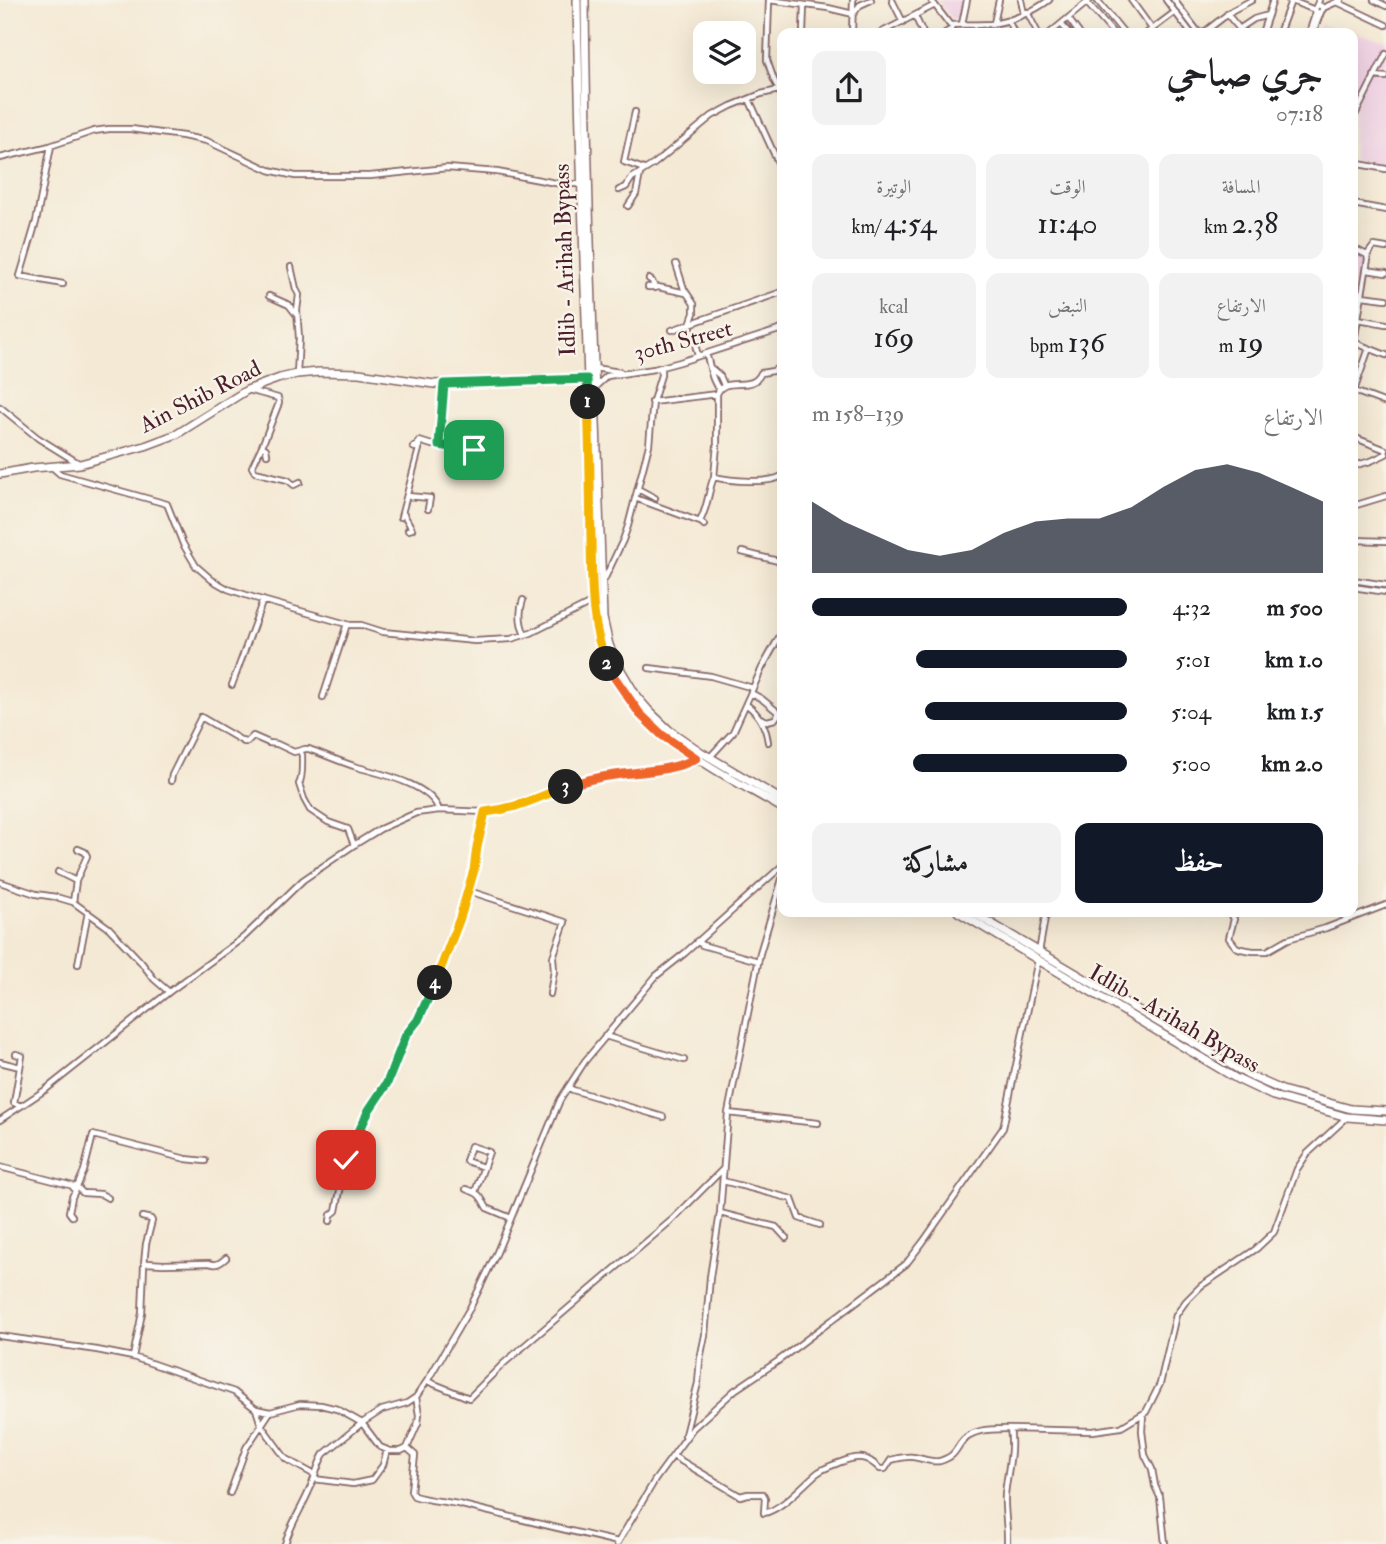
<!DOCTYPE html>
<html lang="ar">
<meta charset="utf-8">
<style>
:root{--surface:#fff;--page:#f2f2f2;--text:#202124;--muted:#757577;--accent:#111827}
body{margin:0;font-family:"IM FELL Double Pica",Amiri,serif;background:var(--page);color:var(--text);direction:rtl;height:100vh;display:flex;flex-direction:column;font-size:26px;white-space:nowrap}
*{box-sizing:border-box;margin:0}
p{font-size:23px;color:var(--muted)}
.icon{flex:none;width:38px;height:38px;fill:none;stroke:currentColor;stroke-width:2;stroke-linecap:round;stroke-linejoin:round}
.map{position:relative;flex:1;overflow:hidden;direction:ltr}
.side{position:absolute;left:777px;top:28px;width:581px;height:889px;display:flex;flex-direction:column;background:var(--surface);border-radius:14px;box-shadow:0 7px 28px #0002;direction:rtl}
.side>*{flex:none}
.controls{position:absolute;left:693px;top:21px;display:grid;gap:14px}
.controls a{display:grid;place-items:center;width:63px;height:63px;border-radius:14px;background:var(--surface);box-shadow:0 7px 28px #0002;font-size:35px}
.pin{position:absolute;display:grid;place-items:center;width:60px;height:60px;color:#fff;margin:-30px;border-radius:14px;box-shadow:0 4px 10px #0006}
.km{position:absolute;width:35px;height:35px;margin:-18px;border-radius:50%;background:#222;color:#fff;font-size:19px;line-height:35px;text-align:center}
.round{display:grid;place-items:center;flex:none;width:74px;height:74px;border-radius:14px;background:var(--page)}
.headline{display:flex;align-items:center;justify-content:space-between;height:119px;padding:0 35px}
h1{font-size:38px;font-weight:600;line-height:52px}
.stats{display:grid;grid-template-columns:repeat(3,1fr);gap:10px;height:119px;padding:7px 35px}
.stats div{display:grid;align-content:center;border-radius:14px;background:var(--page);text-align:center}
.stats b{font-size:30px;font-weight:600}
.stats small{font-size:19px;font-weight:400}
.stats p{font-size:19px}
.chart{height:196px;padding:14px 35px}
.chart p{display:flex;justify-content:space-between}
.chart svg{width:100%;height:126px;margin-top:7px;fill:var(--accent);opacity:.7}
.primary-button{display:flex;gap:14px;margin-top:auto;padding:14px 35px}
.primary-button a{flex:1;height:80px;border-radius:14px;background:var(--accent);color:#fff;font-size:28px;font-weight:600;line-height:80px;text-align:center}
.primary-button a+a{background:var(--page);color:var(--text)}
ul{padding:0 35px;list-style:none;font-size:23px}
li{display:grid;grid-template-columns:112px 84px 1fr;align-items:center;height:52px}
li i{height:18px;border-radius:9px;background:var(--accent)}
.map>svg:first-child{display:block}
.built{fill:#f0d0e4}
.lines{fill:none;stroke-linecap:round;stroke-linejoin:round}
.minor-casing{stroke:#866666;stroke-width:8}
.major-casing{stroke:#866666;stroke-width:10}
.minor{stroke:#fff;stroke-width:4.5}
.major{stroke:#fff;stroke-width:7}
.split-1-casing{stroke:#fff;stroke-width:14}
.split-2-casing{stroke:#fff;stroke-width:14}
.split-3-casing{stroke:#fff;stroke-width:14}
.split-4-casing{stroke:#fff;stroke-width:14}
.split-5-casing{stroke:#fff;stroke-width:14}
.split-1{stroke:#22a559;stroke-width:9}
.split-2{stroke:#f5b400;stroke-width:9}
.split-3{stroke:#f0652b;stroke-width:9}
.split-4{stroke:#f5b400;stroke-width:9}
.split-5{stroke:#22a559;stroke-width:9}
.labels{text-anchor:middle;stroke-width:5;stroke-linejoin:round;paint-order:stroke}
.street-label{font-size:23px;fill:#4a1f2b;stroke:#f7f3e8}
</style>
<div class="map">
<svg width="1386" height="1544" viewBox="0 0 1386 1544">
<rect width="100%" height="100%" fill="#f7f3e8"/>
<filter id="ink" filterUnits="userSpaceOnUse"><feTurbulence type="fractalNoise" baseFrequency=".0143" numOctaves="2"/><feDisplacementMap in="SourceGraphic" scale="14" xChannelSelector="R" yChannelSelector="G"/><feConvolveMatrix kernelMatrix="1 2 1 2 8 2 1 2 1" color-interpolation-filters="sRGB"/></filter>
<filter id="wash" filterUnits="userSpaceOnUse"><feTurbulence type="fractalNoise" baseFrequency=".00686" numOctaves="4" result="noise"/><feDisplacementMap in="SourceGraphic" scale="28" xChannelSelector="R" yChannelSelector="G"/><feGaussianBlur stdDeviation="1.57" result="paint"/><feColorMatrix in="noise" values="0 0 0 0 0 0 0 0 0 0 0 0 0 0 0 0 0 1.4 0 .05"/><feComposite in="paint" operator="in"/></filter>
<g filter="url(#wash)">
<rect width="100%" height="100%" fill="#f4e9d4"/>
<path class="built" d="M 937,0 L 963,0 L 958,19 L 952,19 Z
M 1320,25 L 1386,40 L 1386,60 L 1381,72 L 1386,73 L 1386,167 L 1353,161 L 1353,33 L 1318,33 Z
M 1353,252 L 1365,257 L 1360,289 L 1353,285 Z"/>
</g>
<g filter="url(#ink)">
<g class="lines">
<defs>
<path id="minor" d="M 892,0 L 903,22
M 931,0 L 950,25 C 963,24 977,25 990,24 C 1010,22 1033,12 1049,0
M 1021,0 L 1024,14
M 1097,0 L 1124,33
M 1131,0 L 1152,29
M 1166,0 L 1191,33
M 1174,0 L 1199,33
M 1289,0 L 1315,10
M 1374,0 L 1386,6
M 1337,2 L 1386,25
M 1087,3 L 1113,33
M 1318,5 L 1321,6 L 1323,9 L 1320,13 L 1316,12 L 1315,9 L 1319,0
M 1323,8 L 1341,0
M 1027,12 L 1038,33
M 1227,14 L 1243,33
M 915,16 L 923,33
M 1068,18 L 1079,33
M 1008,20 L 1014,33
M 994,23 L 999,0
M 962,24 L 967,0
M 1061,24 L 1069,33
M 1239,29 L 1254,19 L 1268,15
M 803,33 L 804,5
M 852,33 L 853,0
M 880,33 L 935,5
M 945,33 L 952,29 L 953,25
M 1050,33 L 1090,0
M 1147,33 L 1175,12
M 1203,33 L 1233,10 L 1252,0
M 1262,33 L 1273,0
M 1279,33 L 1291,1
M 1309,33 L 1316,12
M 1313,33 L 1321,12
M 1374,76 L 1386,77
M 782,96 L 774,80 L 767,60 L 769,0 L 828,8 L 853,14 L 860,5 L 871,0
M 749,99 L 782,171
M 635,112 L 624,162 L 644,169
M 1353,119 L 1386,54
M 51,146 L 36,222 L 20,276 L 63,284
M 0,158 L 50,146 L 94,131 L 109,129 L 131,129 L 183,136 L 207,141 L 269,170 L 295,176 L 370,176 L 447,168 L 497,172 L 561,184 L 581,184
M 1353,163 L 1386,169
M 619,190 L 626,187 L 632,178 L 654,164 L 712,116 L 731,106 L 761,94 L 779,90
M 1353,204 L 1386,210
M 628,206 L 636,194 L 640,174
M 1353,248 L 1367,255 L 1368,259 L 1354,342
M 1367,255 L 1374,246 L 1386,248
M 676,264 L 684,289 L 694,304 L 694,313 L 690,324 L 698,356
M 291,267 L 296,289 L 299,295 L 297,310 L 299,338 L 297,374
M 1367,270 L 1386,273
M 649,279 L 652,281 L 655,288
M 648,287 L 658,287 L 686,293
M 1353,290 L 1362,296 L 1386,299
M 269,296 L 289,305 L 296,314
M 1358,319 L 1386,324
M 672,330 L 782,292
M 1353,342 L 1386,355
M 706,354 C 711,366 710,379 719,389
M 594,368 L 620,372
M 712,369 L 720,376 L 724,385
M 444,384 L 439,445 L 480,452 L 482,462 L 489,463 L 489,473
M 595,387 L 607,376 L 654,369 L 680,362 L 782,329
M 248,390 L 278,398 L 279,403 L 262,446 L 266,449 L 267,454
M 1354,391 L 1369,348
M 1354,391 L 1386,403
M 717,394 C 725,374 752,394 761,373 L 773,371 L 782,366
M 652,402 L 717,394 L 717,445 L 714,477 C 731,481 768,484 782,476
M 0,407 L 38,438 L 80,464
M 1353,437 L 1386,450
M 262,446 L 252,467 L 255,472 L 288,480 L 294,485 L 300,482
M 413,447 L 415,448 L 419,441 L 432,445 L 439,445
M 1353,466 L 1371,461 L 1386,454
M 52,467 L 60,474 L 167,504 L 183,544 L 196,566 L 212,580 L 228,589 L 255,598 L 350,625 L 361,625 L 383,632 L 475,641 L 511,639 L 531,633 L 593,602
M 638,489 L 655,498
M 407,496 L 430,498 L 428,509
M 635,498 L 700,522
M 1353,506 L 1386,496
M 403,513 L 412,529 L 408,530
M 401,517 L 419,449 L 419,441
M 704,525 L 700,521 C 708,507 708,491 714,477
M 1353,540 L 1386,541
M 742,552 L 782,562
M 604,580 L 623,540 L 628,526 L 649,445 L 653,401 L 661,375 L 661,367
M 1353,580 L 1386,585
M 1353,587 L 1386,592
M 523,600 C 519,611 520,624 525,635
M 649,668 L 711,676 L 753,688
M 232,685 L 263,600
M 751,693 L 762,699 L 779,713 L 775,719 L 767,721 L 760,718
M 323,697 L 347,624
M 747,705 C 759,714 766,727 768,742
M 300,751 L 302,755 C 302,763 303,778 299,784 L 304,799 L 310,810 L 328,822 L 348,829 L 354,845
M 710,757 L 733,732 L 762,668 L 782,632
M 171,781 L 172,775 L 201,717 L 244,742 L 247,742 L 253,736 L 269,743 L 277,744 L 294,752 L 305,749 L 309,749 C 325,755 341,762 357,767 C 381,774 430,784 439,810
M 58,872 L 76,881 L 73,902
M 76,881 L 87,856 L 85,852 L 78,849
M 0,882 L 36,894 L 56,897 L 73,902 L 109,928 L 141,962 L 154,979 L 169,992
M 468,890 L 472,892 L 565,922 L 553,957 L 554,971 L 550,994
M 1230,912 L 1234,919 L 1229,938 L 1236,947 L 1241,949 L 1253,951 L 1267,951 L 1288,939 L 1326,928 L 1386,905
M 697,941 L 702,945 L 758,961
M 1039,952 L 1046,912
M 78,964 L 88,912
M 605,1036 L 684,1060
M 16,1054 L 22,1056 L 14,1103 L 21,1106
M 0,1062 L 20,1067
M 568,1087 L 573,1090 L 663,1117
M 728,1113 L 818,1123
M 0,1120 L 45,1090 L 169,992 L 244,937 L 303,880 L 354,845 L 380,829 L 416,813 L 439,810 L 485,812 L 502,810 L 533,801 L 558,790 L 585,780 L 685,764 L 696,758
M 0,1167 L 77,1187 L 84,1171 L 93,1135 L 186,1159 L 205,1161
M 723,1181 L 792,1199 L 799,1218 L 820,1225
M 77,1187 L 83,1193 L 101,1194 L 108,1198
M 466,1189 C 481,1194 480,1196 487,1208 L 511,1218
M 475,1192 L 489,1152 L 471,1146 L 466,1161 L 483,1167
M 720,1213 L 776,1227 L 786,1238
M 72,1216 L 69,1212 L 72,1197 L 75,1191 L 73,1187
M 142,1217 L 151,1219 L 152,1221 L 146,1244 L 144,1264
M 330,1221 L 331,1215 L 336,1211 L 347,1155 L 369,1109 L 387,1083 L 406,1035 L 418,1019 L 428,1000 L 460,918 L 474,870 L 477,847 L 485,812
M 0,1336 L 97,1350 L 133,1357 L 234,1392 L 256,1409 L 270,1412 L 300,1404 L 321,1405 L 337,1409 L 362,1423 L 380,1447 L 390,1451 L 401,1451 L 407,1448 L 418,1423 L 419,1415 L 416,1397
M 133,1357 L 142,1313 L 144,1265 L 147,1263 L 163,1264 L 209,1263 C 217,1266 220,1263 226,1258
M 427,1381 L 469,1398 L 503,1364 L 673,1219 L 723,1169
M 256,1409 L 261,1425 L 286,1459 L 315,1475
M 1143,1414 L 1142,1431 L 1145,1455 L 1152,1469 L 1155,1486 L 1160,1497 L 1165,1544
M 685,1435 L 698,1383 L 700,1359 L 705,1335 L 710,1277 L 720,1213 L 728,1113 L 760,953 L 782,879
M 407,1448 L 415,1455 L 411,1491 L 414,1496 C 429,1501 446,1501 462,1505 C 514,1518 566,1530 618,1542
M 673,1456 L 740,1496 L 748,1494 L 763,1494 L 765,1498 L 764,1513 C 781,1510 803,1485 816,1474 C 823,1468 833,1465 841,1462 C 859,1455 867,1456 880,1469 L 885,1469 L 891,1460 C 899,1458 906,1456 913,1457 C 922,1458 931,1463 940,1461 C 952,1457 954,1454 960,1444 C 970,1428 993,1429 1010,1429
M 314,1479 L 353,1484 L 372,1480 L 383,1465 L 387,1450
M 230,1493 L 246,1448 L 270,1412
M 285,1544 C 290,1525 301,1510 309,1491 C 315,1479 317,1465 324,1454 L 362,1423 L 382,1410 L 407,1403 L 416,1397 L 429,1378 L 470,1308 L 497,1252 L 560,1100 L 585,1061 L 656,976 L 685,953 L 782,866
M 617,1544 L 655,1480 L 693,1428 L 735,1390 L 778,1361 L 906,1264 L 923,1242 L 1003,1128 L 1038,960
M 1007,1544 C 1008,1528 1004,1511 1005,1495 C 1007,1472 1014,1451 1010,1429 L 1093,1431 L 1121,1427 L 1146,1412 L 1160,1384 L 1176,1315 L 1186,1301 L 1201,1286 L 1256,1249 L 1274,1232 L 1297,1169 L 1307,1154 L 1346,1118"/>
<path id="major" d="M 577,0 C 579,138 585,276 589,414 C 590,455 590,495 591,536 C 592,577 590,636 610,671 C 649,739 717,770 782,808
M 585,0 C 587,206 596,412 603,618 L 609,645 L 618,665 L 637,697 L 650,712 L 669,730 L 701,752 L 782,800
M 0,474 L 33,468 L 80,464 L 145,446 L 177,434 L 247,390 L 280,378 L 297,374 L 319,372 L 359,373 L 434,384 L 587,379
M 958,912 L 1237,1079 L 1273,1096 L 1347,1117 L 1386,1120
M 972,912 L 1248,1075 L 1282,1090 L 1351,1109 L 1386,1111"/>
</defs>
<use href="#minor" class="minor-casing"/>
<use href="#major" class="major-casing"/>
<use href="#minor" class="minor"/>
<use href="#major" class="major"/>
</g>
</g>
<g class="lines" filter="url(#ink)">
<defs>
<path id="split-1" d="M 474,450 L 439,445 L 444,384 L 587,379 L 588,402"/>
<path id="split-2" d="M 588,402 C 590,447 590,492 591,537 C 592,579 590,625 607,664"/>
<path id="split-3" d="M 566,787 C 582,781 598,777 615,775 C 636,772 679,770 696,758 L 662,735 L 640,714 L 610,671 L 607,664"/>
<path id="split-4" d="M 435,983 L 460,918 L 474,870 L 477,847 L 485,812 C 517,809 538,797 566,787"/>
<path id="split-5" d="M 346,1160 L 369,1110 L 387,1083 L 406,1035 L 418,1020 L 435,983"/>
</defs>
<use href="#split-1" class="split-1-casing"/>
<use href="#split-2" class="split-2-casing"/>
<use href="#split-3" class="split-3-casing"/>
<use href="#split-4" class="split-4-casing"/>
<use href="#split-5" class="split-5-casing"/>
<use href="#split-1" class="split-1"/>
<use href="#split-2" class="split-2"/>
<use href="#split-3" class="split-3"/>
<use href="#split-4" class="split-4"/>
<use href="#split-5" class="split-5"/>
</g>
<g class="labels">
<g class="street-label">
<text transform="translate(564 260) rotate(-92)" y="8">Idlib - Arihah Bypass</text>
<text transform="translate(683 340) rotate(-15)" y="8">30th Street</text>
<text transform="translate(200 396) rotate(-27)" y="8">Ain Shib Road</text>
<text transform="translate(1175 1018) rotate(30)" y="8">Idlib - Arihah Bypass</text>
</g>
</g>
</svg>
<div class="controls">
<a><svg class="icon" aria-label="layers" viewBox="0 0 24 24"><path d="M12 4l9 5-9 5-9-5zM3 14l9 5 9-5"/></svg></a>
</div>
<div class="pin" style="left:474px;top:450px;background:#1e9e55"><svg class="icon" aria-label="arrive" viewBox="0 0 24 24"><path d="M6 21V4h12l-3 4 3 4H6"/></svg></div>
<div class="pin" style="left:346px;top:1160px;background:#d93025"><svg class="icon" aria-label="check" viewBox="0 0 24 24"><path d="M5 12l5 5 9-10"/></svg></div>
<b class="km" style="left:588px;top:402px">1</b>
<b class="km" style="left:607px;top:664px">2</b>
<b class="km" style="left:566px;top:787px">3</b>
<b class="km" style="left:435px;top:983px">4</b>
<section class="side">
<div class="headline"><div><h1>جري صباحي</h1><p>07:18</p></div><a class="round"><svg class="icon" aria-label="share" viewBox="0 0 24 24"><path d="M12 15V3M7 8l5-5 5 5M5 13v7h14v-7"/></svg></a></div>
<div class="stats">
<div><p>المسافة</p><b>2.38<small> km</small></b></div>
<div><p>الوقت</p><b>11:40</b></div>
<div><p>الوتيرة</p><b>4:54<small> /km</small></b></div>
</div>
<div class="stats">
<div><p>الارتفاع</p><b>19<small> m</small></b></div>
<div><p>النبض</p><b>136<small> bpm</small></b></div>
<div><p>kcal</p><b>169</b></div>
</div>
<div class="chart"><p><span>الارتفاع</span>139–158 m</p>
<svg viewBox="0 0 160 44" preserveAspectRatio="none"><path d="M0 44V19L10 26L20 31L30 36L40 38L50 36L60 30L70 26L80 25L90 25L100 21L110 14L120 8L130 6L140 9L150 14L160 19V44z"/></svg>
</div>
<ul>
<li><b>500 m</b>4:32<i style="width:100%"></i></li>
<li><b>1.0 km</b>5:01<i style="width:67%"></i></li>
<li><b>1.5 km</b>5:04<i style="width:64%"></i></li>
<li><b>2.0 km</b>5:00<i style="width:68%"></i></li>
</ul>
<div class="primary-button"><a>حفظ</a><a>مشاركة</a></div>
</section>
</div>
